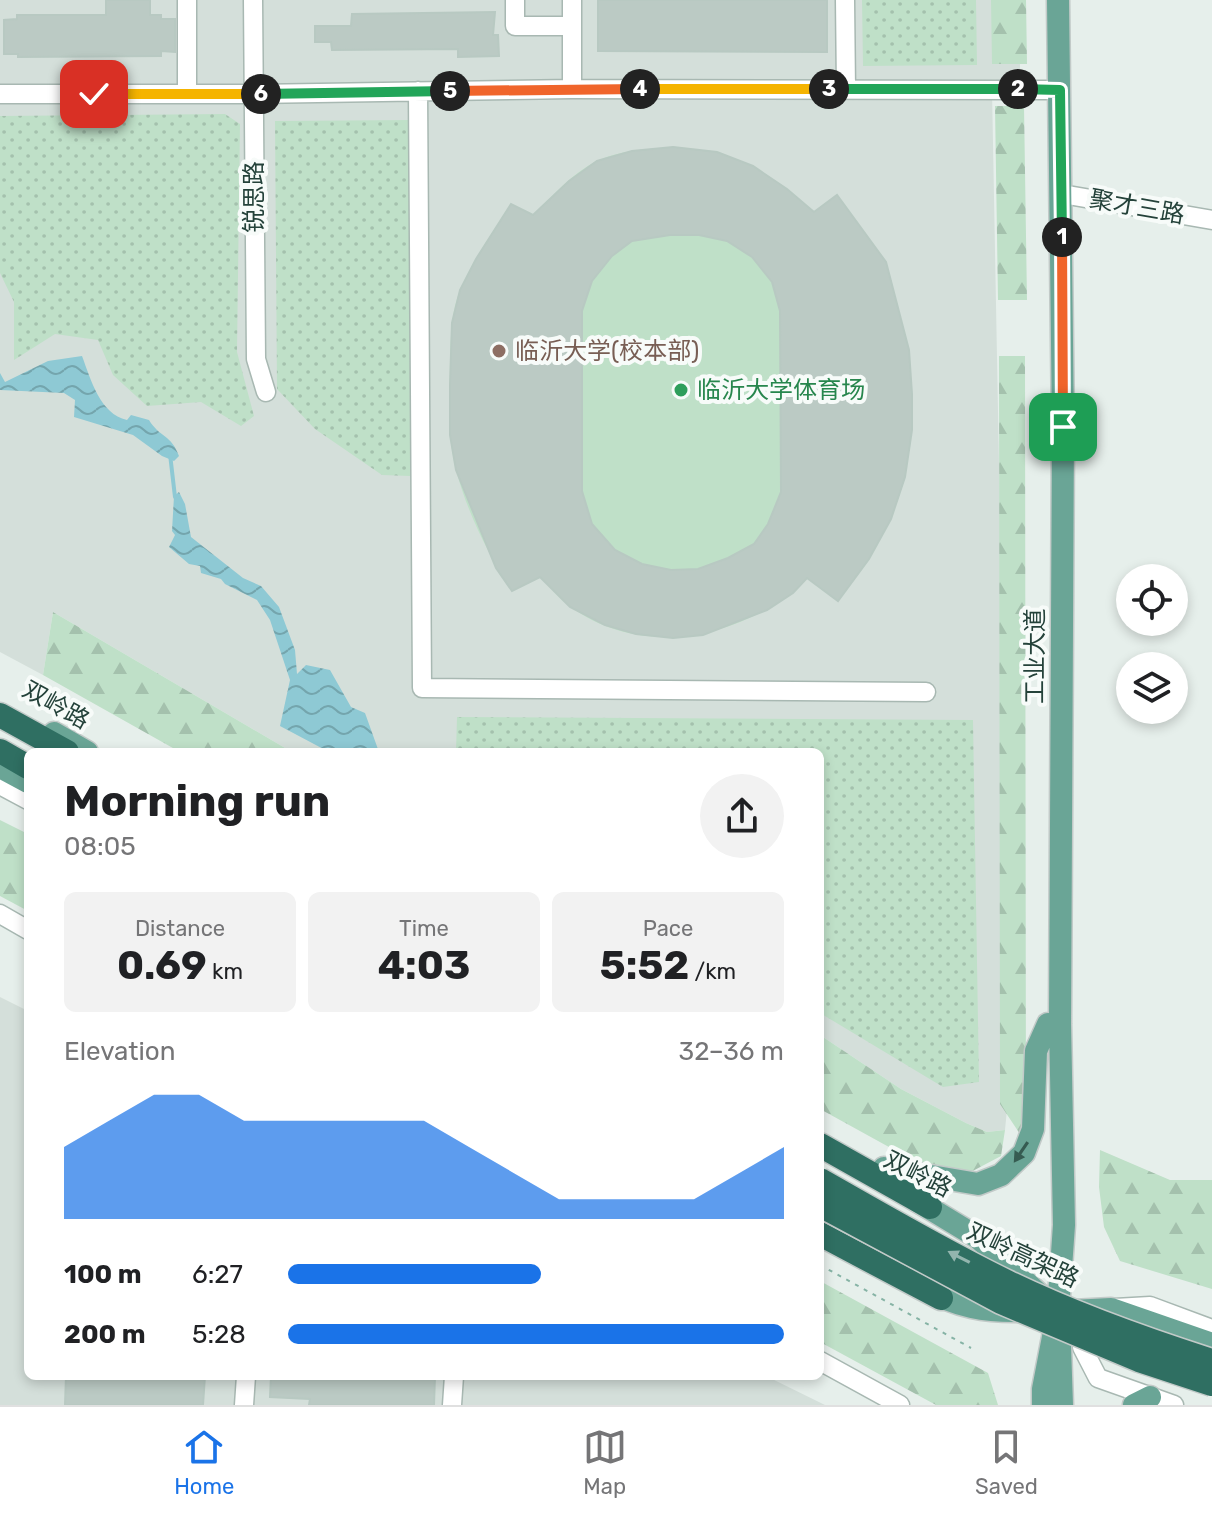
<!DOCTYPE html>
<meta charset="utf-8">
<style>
:root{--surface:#fff;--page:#f2f2f2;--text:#202124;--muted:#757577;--line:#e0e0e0;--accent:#1a73e8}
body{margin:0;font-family:Rubik,"Noto Sans SC",sans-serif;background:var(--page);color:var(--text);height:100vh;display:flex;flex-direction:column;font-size:30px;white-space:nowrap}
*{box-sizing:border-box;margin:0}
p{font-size:26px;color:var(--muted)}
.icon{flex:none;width:44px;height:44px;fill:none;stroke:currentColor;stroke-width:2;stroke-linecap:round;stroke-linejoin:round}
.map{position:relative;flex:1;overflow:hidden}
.side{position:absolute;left:24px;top:748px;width:800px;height:632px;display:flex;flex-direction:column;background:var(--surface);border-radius:12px;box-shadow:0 4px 12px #0003}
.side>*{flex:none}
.controls{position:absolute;left:1116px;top:564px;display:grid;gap:16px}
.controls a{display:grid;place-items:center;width:72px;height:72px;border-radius:50%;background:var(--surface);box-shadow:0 4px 12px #0003;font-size:40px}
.pin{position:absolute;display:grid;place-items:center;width:68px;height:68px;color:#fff;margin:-34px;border-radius:16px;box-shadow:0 4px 12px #0006}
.km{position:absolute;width:40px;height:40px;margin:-20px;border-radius:50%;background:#222;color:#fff;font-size:22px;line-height:40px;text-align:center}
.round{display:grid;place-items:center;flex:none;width:84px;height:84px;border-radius:42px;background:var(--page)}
.overview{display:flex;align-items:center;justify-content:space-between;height:136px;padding:0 40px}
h1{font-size:44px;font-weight:700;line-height:60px}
.metrics{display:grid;grid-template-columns:repeat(3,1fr);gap:12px;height:136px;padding:8px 40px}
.metrics div{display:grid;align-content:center;border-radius:12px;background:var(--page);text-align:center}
.metrics b{font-size:40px;font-weight:700}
.metrics small{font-size:22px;font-weight:400}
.metrics p{font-size:22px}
.chart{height:224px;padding:16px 40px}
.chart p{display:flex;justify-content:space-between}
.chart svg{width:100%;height:144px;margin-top:8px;fill:var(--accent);opacity:.7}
ul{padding:0 40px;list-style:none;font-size:26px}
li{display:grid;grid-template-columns:128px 96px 1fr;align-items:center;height:60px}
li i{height:20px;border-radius:10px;background:var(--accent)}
.tab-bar{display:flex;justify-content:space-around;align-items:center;height:112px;border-top:2px solid var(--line);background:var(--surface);font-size:22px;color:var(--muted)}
.tab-bar a{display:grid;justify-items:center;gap:4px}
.tab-bar .on{color:var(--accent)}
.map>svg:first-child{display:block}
.built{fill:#d4dfda}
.grass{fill:url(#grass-dots)}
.forest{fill:url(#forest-firs)}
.green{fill:#bfe0c8}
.water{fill:url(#water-waves)}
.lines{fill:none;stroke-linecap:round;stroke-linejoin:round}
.stream{stroke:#8ec9d4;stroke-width:4}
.building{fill:#bbcac4;stroke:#b8c9c2;stroke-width:2;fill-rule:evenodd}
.minor-casing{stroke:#a8b8b2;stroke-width:21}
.major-casing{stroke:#c2cac8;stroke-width:25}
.highway-casing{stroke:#c2cac8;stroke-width:27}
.path{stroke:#86b3a5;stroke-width:2;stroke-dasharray:4 6;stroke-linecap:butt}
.minor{stroke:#fff;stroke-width:18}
.major{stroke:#6aa596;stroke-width:22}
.highway{stroke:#2f6f62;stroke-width:24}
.highway-bridge-casing{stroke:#c2cac8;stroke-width:27;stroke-linecap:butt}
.highway-bridge{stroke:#2f6f62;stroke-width:24}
.oneway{fill:#365b51}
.oneway2{fill:#93b5ae}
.split-1-casing{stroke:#fff;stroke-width:16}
.split-2-casing{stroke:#fff;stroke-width:16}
.split-3-casing{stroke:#fff;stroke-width:16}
.split-4-casing{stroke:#fff;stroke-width:16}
.split-5-casing{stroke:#fff;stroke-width:16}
.split-6-casing{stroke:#fff;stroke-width:16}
.split-7-casing{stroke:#fff;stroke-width:16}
.split-1{stroke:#f0652b;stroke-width:10}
.split-2{stroke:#22a559;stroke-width:10}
.split-3{stroke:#22a559;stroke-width:10}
.split-4{stroke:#f5b400;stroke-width:10}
.split-5{stroke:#f0652b;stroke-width:10}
.split-6{stroke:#22a559;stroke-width:10}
.split-7{stroke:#f5b400;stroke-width:10}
.education-dot{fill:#8d6e63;stroke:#f7fbf9;stroke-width:3}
.leisure-dot{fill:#2e9e5b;stroke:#f7fbf9;stroke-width:3}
.labels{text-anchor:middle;stroke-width:8;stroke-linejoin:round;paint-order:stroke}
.street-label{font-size:24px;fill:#24423a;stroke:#f7fbf9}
.education-label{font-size:24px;fill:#785e54;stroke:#f7fbf9;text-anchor:start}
.leisure-label{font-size:24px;fill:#27864d;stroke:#f7fbf9;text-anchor:start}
</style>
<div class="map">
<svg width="1212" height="1405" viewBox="0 0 1212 1405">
<defs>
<pattern id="grass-dots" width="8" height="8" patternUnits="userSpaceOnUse" patternTransform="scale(2)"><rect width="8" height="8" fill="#bfe0c8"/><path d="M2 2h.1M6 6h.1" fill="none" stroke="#a4c1ad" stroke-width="1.8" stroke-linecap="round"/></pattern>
<pattern id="forest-firs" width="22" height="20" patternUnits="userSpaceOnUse" patternTransform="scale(2)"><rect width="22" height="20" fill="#bfe0c8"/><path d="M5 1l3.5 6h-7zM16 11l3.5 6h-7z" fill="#a4c1ad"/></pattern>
<pattern id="water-waves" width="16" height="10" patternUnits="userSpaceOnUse" patternTransform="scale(2)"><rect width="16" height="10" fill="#8ec9d4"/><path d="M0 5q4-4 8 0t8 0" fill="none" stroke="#74a5ad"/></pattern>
</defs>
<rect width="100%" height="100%" fill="#e6efeb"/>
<path class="built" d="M 0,0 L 1020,0 L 1020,89 L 992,90 L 1006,840 L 1008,1099 L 1005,1130 L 987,1132 L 966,1123 L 901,1089 L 820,1035 L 820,752 L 292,752 L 53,612 L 43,675 L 0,652 Z
M 0,997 L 28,1011 L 28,1376 L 766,1376 L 825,1405 L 0,1405 Z"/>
<path class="grass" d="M 862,0 L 976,0 L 977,65 L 863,66 Z
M 225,114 L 240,124 L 237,352 L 254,416 L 241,426 L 201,402 L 147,406 L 113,375 L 98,340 L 55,334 L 14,360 L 14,302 L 0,273 L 0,116 Z
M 411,120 L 410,476 L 382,475 L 315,429 L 277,389 L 275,121 Z
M 457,717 L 973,720 L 979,1082 L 943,1087 L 820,1013 L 820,752 L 456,752 Z"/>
<path class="forest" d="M 991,0 L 1026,0 L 1027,64 L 992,64 Z
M 995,106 L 1024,106 L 1027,300 L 998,300 Z
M 999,356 L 1025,356 L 1026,1143 L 1000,1104 Z
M 53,612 L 292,752 L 180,752 L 43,675 Z
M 0,820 L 28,834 L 28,911 L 0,896 Z
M 820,1035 L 901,1089 L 966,1123 L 987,1132 L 1005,1130 L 1001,1156 L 967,1174 L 927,1168 L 820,1109 Z
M 1100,1150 L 1170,1180 L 1212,1180 L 1212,1289 L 1120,1261 L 1104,1227 L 1099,1187 Z
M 820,1281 L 988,1373 L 998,1405 L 936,1405 L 820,1342 Z"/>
<path class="green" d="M 673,147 L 717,152 L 787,189 L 814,212 L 837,195 L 886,262 L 909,350 L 912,394 L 912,430 L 891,519 L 869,559 L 838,601 L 807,578 C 747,638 643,660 571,607 C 559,599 550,586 540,577 L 512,591 C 484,549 453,484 450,433 C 449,409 450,384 450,360 C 451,335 451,310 461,288 C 474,258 494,231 511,204 L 533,215 C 552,197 572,173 597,161 C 620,150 648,149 673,147 Z"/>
<path class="water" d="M 82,356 C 91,380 100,414 127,420 L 131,415 L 149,420 C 160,438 171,434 179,456 L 174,461 L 162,456 L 133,435 L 74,417 L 75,400 L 64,393 L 0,390 L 0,373 L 5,382 L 48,361 Z
M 179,492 L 185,504 L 191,537 L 243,578 L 261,586 L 279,607 L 295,650 L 297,674 L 306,665 L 330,670 L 351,707 L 365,713 L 379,752 L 329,752 L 280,726 L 290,680 L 270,620 L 257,600 L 225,584 L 221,579 L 201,573 L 200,566 L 189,564 L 169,547 L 175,535 L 172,531 L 174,496 Z"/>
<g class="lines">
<path class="stream" d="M 170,454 L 175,497"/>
</g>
<path class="building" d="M 106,0 L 150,0 L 150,15 L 161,15 L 161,19 L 175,19 L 175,52 L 161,51 L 161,56 L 18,57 L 18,54 L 4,54 L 4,20 L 17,19 L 17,15 L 106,15 Z
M 598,0 L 827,0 L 827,52 L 598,51 Z
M 495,12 L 493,35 L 498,35 L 499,56 L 458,57 L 458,49 L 332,50 L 331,42 L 315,42 L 315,26 L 351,26 L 352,14 Z
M 673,147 L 717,152 L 753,166 L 787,189 L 814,212 L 837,195 L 886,262 L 909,350 L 912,394 L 912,430 L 905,477 L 891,519 L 869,559 L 838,601 L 807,578 L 793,593 L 767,610 L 703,635 L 673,638 L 636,634 L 605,625 L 570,607 L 540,577 L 512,591 L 496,568 L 456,470 L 450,435 L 450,385 L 452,323 L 460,290 L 476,259 L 511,204 L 533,215 L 569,181 L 597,161 L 632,151 ZM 670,235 L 699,235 L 727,241 L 752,257 L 772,282 L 780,311 L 781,492 L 768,524 L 754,544 L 728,558 L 698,569 L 671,570 L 642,564 L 615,550 L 592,524 L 582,491 L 582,311 L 592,281 L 612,256 L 632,241 Z
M 66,1376 L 205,1376 L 203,1405 L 65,1405 Z
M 271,1376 L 435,1376 L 434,1405 L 309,1405 L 310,1399 L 270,1397 Z"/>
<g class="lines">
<defs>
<path id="minor" d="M 187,0 L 187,94
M 253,0 L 256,359 L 266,392
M 515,0 L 515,26 L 572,26
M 572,0 L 572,89
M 845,0 L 846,89
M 418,91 L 422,688 L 926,692
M 0,94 L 253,94 L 572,89 L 1060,90
M 1062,194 L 1212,220
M 0,785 L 28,800
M 0,914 L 28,930
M 1115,1308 L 1150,1306 L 1212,1329
M 1082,1347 L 1098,1378 L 1174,1405
M 820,1361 L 900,1405
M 244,1405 L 246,1376
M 452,1405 L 454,1376"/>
<path id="major" d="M 54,733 L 87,752
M 0,767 L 28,782
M 884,1168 L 978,1184 L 1001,1175 L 1024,1153 L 1033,1129 L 1036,1051 L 1048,1024
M 916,1200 L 977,1237 L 1040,1295
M 925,1288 C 955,1307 987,1312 1022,1311
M 1072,1311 L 1111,1309 L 1212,1344
M 1060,1346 L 1062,1405
M 1043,1405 L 1043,1389 L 1058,1311 L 1064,1225 L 1060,1024 L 1063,427 L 1058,0
M 1134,1405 L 1150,1397"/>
<path id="highway" d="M 0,715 L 67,752
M 0,751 L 28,767
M 820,1145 L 930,1207
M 820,1234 L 941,1298"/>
</defs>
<use href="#minor" class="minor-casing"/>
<use href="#major" class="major-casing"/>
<use href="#highway" class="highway-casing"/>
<path class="path" d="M 820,1265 L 971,1348"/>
<use href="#minor" class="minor"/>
<use href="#major" class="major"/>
<use href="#highway" class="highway"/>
<defs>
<path id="highway-bridge" d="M 820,1180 C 882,1215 943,1251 1007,1282 C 1073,1314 1143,1339 1212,1361
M 820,1205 L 1001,1302 L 1139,1360 L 1212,1384"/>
</defs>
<use href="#highway-bridge" class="highway-bridge-casing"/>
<use href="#highway-bridge" class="highway-bridge"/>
</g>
<defs><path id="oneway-solid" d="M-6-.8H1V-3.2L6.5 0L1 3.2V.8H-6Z" transform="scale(2)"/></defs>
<use class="oneway" href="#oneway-solid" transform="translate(1021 1152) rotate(124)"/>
<use class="oneway2" href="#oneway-solid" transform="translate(959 1257) rotate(-153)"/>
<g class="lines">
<defs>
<path id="split-1" d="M 1062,237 L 1063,427"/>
<path id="split-2" d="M 1018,89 L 1060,90 L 1062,237"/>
<path id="split-3" d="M 829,89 L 1018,89"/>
<path id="split-4" d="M 640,89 L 829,89"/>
<path id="split-5" d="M 450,91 L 640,89"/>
<path id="split-6" d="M 261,94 L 450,91"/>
<path id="split-7" d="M 94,94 L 261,94"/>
</defs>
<use href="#split-1" class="split-1-casing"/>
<use href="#split-2" class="split-2-casing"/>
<use href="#split-3" class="split-3-casing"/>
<use href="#split-4" class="split-4-casing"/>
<use href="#split-5" class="split-5-casing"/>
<use href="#split-6" class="split-6-casing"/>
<use href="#split-7" class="split-7-casing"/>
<use href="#split-1" class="split-1"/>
<use href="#split-2" class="split-2"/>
<use href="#split-3" class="split-3"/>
<use href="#split-4" class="split-4"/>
<use href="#split-5" class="split-5"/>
<use href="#split-6" class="split-6"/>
<use href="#split-7" class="split-7"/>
</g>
<circle class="education-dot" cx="499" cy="351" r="8"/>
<circle class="leisure-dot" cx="681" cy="390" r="8"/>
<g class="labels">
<g class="street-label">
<text transform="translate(254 197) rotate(-90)" y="8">锐思路</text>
<text transform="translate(1137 207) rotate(10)" y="8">聚才三路</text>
<text transform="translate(1035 656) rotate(-90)" y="8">工业大道</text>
<text transform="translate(56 705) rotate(29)" y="8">双岭路</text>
<text transform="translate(918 1174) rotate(27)" y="8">双岭路</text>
<text transform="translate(1023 1255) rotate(25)" y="8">双岭高架路</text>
</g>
<g class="education-label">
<text x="515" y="359">临沂大学(校本部)</text>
</g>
<g class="leisure-label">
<text x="697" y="398">临沂大学体育场</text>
</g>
</g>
</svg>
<div class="controls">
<a><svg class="icon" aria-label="locate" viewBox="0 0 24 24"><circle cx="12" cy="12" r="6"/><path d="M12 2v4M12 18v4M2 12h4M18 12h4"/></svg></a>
<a><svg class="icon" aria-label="layers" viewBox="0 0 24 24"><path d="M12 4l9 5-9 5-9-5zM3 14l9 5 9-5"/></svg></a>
</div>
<div class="pin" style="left:1063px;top:427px;background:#1e9e55"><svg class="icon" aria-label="arrive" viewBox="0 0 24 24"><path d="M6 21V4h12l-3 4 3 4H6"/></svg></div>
<div class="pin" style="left:94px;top:94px;background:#d93025"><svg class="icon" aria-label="check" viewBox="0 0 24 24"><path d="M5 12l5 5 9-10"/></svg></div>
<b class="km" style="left:1062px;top:237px">1</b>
<b class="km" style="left:1018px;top:89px">2</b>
<b class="km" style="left:829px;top:89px">3</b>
<b class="km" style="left:640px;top:89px">4</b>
<b class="km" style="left:450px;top:91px">5</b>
<b class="km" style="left:261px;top:94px">6</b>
<section class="side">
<div class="overview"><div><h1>Morning run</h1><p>08:05</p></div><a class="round"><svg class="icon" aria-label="share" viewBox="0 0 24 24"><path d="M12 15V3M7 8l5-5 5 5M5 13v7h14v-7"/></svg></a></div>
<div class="metrics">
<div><p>Distance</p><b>0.69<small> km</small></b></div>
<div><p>Time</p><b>4:03</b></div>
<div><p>Pace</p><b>5:52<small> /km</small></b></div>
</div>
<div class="chart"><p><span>Elevation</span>32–36 m</p>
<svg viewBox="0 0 160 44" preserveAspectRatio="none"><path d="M0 44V22L10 14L20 6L30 6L40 14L50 14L60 14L70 14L80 14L90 22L100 30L110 38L120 38L130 38L140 38L150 30L160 22V44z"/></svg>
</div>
<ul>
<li><b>100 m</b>6:27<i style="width:51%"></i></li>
<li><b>200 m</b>5:28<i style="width:100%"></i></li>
</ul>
</section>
</div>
<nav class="tab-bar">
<a class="on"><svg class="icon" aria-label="home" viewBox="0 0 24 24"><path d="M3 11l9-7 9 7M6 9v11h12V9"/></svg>Home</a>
<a><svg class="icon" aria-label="map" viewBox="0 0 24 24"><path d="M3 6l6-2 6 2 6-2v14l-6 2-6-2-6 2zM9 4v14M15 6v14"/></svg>Map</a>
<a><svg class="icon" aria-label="saved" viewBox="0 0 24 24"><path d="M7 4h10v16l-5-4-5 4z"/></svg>Saved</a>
</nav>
